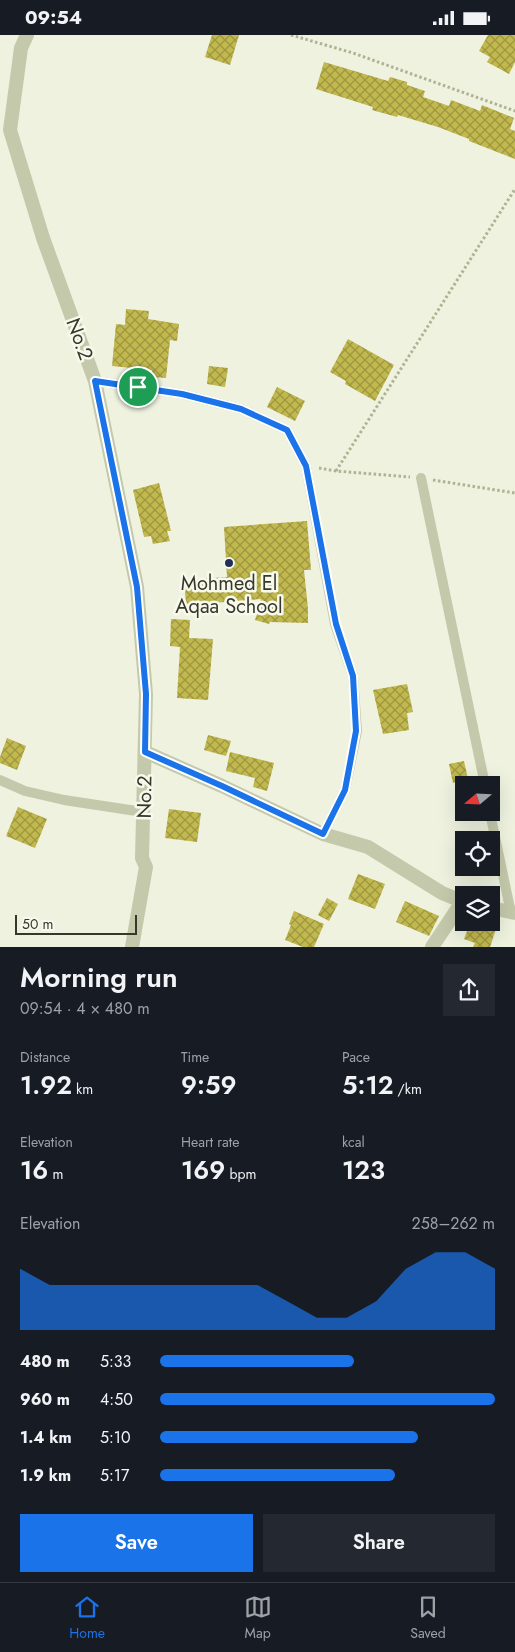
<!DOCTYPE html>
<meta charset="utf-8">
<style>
:root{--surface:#171b24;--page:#242831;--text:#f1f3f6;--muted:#9ea1a6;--line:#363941;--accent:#1a73e8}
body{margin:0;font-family:Jost,sans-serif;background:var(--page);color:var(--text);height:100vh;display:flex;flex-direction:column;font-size:19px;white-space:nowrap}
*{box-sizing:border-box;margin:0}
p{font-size:16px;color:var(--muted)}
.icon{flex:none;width:28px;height:28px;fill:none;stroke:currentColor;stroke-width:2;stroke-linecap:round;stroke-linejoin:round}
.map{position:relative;height:912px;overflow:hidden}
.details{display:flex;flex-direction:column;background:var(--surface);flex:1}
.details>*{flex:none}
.needle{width:32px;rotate:251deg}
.buttons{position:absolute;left:455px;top:741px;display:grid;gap:10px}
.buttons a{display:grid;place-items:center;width:45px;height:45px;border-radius:0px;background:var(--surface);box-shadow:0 5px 20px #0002;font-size:25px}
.scale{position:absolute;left:15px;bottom:12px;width:122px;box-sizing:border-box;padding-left:5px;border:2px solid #37372a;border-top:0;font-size:14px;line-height:18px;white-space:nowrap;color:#37372a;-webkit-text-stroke:4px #f6f9eb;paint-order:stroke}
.pin{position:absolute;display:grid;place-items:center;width:42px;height:42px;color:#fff;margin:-21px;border:2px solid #fff;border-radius:50%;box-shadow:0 1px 5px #0007}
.round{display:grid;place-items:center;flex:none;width:52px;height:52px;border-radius:0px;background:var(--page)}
.head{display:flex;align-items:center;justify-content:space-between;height:85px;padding:0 20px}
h1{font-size:28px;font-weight:600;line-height:38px}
.figures{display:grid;grid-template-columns:repeat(3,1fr);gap:8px;height:85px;padding:5px 20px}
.figures div{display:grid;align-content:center}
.figures b{font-size:25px;font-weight:600}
.figures small{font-size:14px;font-weight:400}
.figures p{font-size:14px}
.chart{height:140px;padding:10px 20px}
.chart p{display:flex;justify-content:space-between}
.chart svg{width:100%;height:90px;margin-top:5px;fill:var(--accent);opacity:.7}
.cta{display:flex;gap:10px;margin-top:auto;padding:10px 20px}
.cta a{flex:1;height:58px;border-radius:0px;background:var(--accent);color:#fff;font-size:20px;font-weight:600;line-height:58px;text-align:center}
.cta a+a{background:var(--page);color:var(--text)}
ul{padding:0 20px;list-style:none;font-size:16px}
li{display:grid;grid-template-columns:80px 60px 1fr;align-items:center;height:38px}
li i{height:12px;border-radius:6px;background:var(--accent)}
.status{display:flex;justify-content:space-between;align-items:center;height:35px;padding:0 25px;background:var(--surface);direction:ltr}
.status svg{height:14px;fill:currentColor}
.tab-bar{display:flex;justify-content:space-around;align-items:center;height:70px;border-top:1px solid var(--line);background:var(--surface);font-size:14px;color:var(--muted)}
.tab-bar a{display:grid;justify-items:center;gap:2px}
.tab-bar .selected{color:var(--accent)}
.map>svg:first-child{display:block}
.building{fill:url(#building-cross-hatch)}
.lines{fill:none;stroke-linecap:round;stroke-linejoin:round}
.path{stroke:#b0b293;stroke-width:3;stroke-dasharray:2.5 2.5;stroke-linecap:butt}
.service{stroke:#c5c9ab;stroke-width:10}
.minor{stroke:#c5c9ab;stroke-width:14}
.route-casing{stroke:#fff;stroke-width:10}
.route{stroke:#1a73e8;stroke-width:6}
.poi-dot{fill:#212f57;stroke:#f6f9eb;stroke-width:2}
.labels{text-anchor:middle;stroke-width:5;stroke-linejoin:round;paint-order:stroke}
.street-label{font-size:20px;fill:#37372a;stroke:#f6f9eb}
.poi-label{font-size:20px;fill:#37372a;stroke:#f6f9eb}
</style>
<div class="status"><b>09:54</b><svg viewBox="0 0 49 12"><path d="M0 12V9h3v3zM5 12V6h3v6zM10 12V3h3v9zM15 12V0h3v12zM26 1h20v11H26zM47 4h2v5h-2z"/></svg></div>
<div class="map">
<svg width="515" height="912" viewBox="0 0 515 912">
<defs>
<pattern id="building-cross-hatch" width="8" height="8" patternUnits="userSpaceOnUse" patternTransform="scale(1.25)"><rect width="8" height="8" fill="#c1b84e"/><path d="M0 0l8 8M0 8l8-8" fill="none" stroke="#9e9641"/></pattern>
</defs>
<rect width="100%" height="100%" fill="#eef2df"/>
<path class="building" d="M 212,0 L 239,0 L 230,30 L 205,22 Z
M 488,0 L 515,0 L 515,27 L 509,39 L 487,27 L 490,22 L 479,16 Z
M 324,27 L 388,46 L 390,42 L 407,47 L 407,50 L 425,56 L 423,62 L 449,71 L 451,65 L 480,76 L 482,70 L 514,83 L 510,94 L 515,96 L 515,124 L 469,106 L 469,104 L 438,92 L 398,80 L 397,82 L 372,75 L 373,72 L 316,54 Z
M 126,274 L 149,276 L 148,284 L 179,289 L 177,306 L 170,305 L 166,343 L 152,342 L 152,335 L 112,331 L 116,289 L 125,290 Z
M 348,304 L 394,330 L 375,366 L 345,349 L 346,346 L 330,337 Z
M 209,331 L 228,333 L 225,352 L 207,349 Z
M 277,352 L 305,366 L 295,386 L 267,372 Z
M 159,448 L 171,496 L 167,496 L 170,506 L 153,509 L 151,501 L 144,502 L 133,455 Z
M 307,486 L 311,535 L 304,535 L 308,574 L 308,588 L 270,587 L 269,589 L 255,585 L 261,564 L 186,570 L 184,545 L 227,542 L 224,492 Z
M 171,584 L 190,585 L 189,603 L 213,604 L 208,665 L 177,663 L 180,612 L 170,611 Z
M 407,649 L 413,677 L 407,678 L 409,695 L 383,699 L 373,655 Z
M 208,700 L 231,706 L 226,721 L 204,715 Z
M 7,703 L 26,711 L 17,735 L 0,728 L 0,722 Z
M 230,717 L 274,728 L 267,756 L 253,752 L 255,743 L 226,736 Z
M 464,726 L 468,744 L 453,748 L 449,729 Z
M 18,772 L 47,784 L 35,813 L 6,801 Z
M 169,774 L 201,778 L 197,807 L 165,803 Z
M 358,839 L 385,849 L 375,874 L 348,864 Z
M 327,863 L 338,869 L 329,886 L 318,880 Z
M 405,866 L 439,881 L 429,901 L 396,887 Z
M 294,876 L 324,889 L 314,912 L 303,912 L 285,905 L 291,890 L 289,889 Z
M 470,888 L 477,888 L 496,894 L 490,912 L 473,912 L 475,908 L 464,904 Z"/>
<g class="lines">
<path class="path" d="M 291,0 L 353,18 L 515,76
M 319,433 L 336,436 L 410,442
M 336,436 L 515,154
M 433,445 L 515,458"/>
<path class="service" d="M 95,346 L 182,359 L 241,374 L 287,395 L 306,431 L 335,589 L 353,641 L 357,696 L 345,755 L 323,799
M 421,443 L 485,750
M 0,745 L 25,756 L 64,765 L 143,777
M 490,778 L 511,878"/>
<path class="minor" d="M 27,0 L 21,13 L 10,95 L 43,203 L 95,346 L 137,552 L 146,659 L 142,823 L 146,832 L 132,912
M 145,717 L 222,751 L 323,799 L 368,812 L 442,858 L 464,867
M 491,873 L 515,878
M 432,912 L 462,867"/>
</g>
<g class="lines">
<defs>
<path id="route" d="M 95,346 L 182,359 L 241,374 L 287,395 L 306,431 L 336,589 L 353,641 L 356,696 L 345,755 L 323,799 L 222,751 L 145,717 L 146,659 L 137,552 Z"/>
</defs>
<use href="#route" class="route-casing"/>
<use href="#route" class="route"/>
</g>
<circle class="poi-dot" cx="229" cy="528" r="5"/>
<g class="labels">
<g class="street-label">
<text transform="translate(80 304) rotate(70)" y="7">No.2</text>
<text transform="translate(144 762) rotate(-89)" y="7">No.2</text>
</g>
<g class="poi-label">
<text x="229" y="555">Mohmed El<tspan x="229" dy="23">Aqaa School</tspan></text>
</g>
</g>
</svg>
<div class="buttons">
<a><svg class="needle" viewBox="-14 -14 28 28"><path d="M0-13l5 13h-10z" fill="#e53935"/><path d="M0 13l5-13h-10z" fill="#9ea1a6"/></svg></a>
<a><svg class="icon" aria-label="locate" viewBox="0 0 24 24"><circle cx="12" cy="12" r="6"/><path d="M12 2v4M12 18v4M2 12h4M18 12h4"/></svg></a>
<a><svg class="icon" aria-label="layers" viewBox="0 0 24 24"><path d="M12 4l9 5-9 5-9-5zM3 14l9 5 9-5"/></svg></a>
</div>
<div class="scale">50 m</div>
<div class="pin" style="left:138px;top:352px;background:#1e9e55"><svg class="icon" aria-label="arrive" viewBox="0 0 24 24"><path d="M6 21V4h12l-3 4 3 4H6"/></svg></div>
</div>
<section class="details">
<div class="head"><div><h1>Morning run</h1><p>09:54 · 4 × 480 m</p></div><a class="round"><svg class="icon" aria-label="share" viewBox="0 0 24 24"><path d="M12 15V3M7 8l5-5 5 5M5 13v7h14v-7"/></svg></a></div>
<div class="figures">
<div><p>Distance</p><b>1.92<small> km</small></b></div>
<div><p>Time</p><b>9:59</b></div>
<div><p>Pace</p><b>5:12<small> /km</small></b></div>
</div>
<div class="figures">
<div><p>Elevation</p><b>16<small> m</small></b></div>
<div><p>Heart rate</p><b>169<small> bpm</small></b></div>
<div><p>kcal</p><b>123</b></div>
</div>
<div class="chart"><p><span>Elevation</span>258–262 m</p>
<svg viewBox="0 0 160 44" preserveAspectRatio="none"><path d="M0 44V14L10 22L20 22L30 22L40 22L50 22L60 22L70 22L80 22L90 30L100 38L110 38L120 30L130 14L140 6L150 6L160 14V44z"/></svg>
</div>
<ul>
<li><b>480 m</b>5:33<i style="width:58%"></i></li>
<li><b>960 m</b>4:50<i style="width:100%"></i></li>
<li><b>1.4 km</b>5:10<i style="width:77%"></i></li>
<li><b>1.9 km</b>5:17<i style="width:70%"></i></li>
</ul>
<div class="cta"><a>Save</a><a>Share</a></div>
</section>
<nav class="tab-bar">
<a class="selected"><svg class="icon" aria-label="home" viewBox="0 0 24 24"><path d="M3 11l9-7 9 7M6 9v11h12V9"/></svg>Home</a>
<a><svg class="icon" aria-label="map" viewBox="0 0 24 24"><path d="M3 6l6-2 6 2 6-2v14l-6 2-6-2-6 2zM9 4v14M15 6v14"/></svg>Map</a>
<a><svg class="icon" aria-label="saved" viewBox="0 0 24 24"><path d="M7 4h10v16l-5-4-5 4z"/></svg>Saved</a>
</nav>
